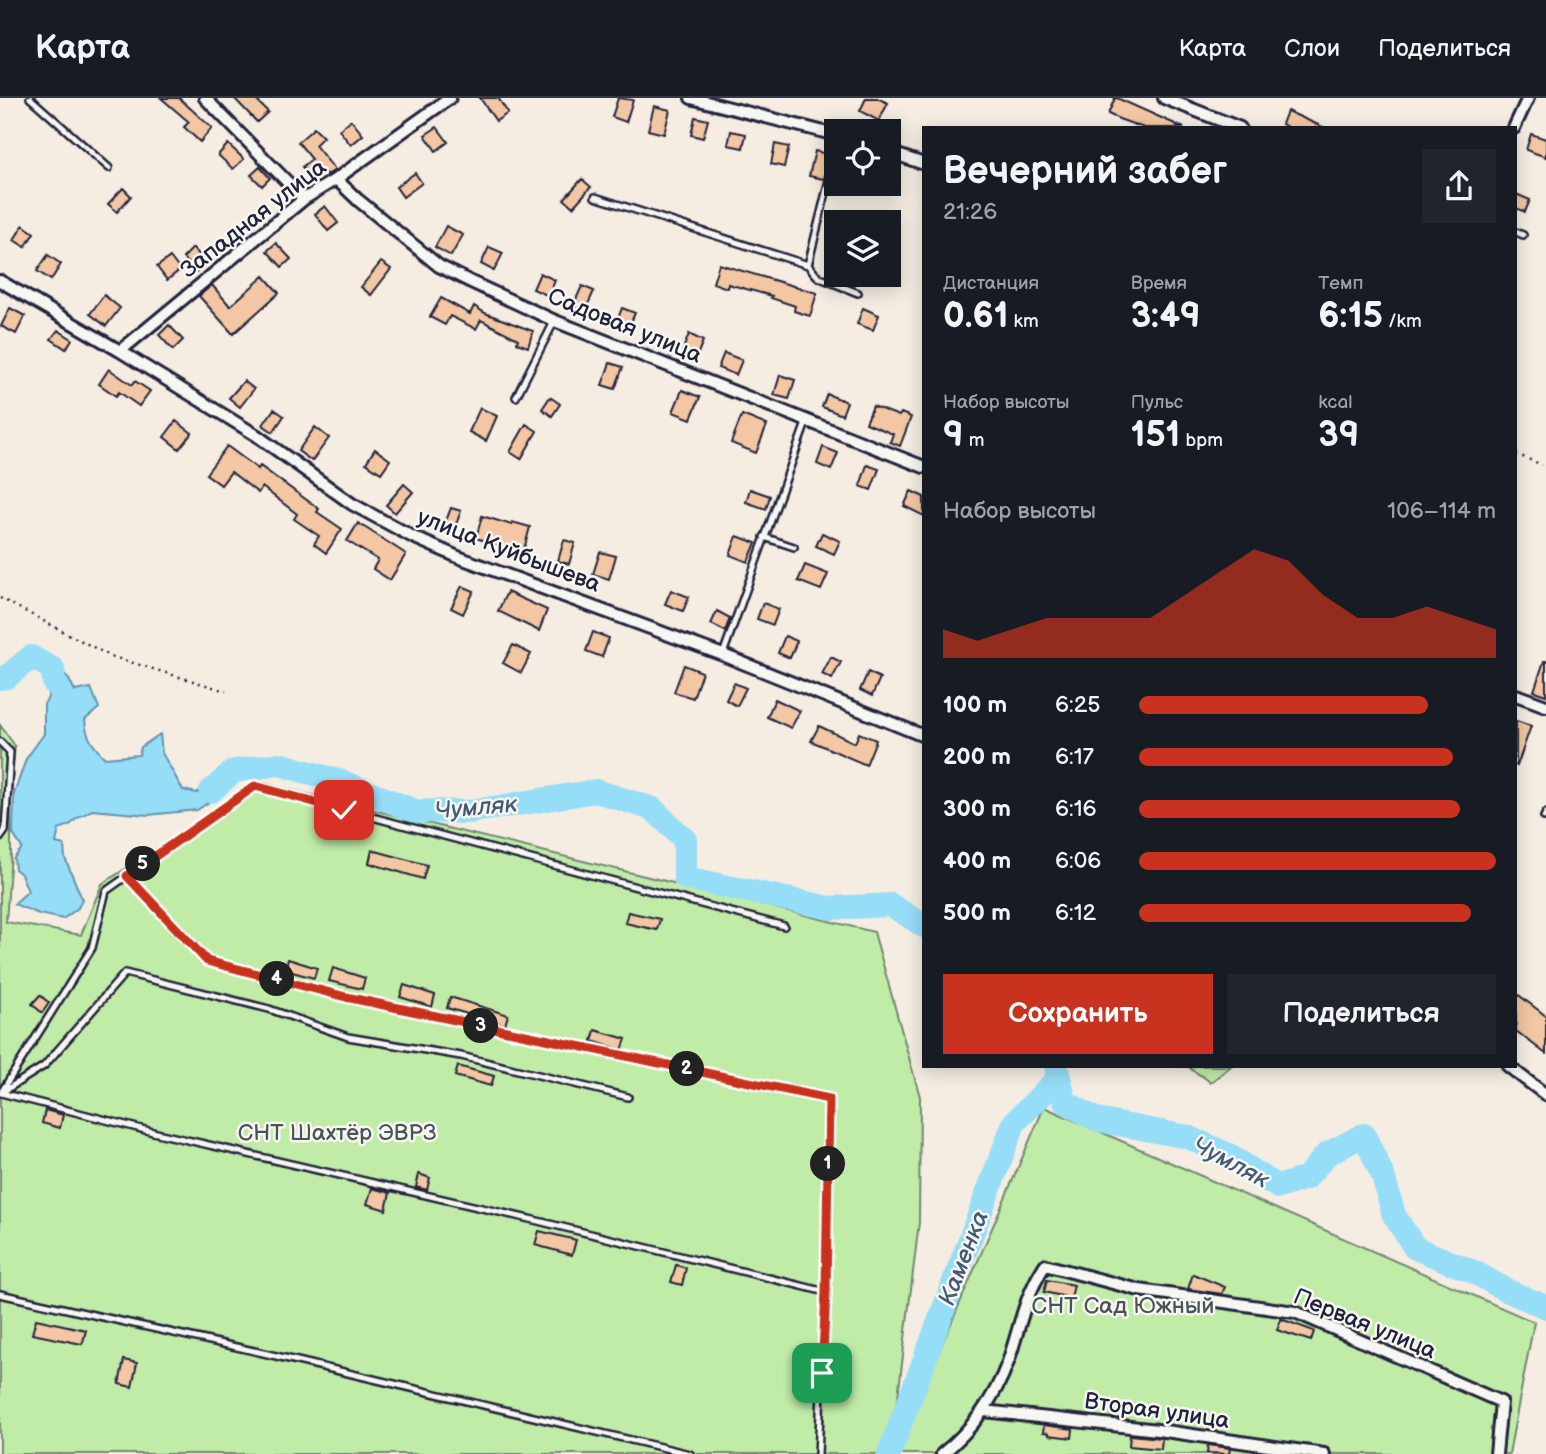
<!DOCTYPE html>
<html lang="ru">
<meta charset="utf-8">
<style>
:root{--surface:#171b24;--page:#20242c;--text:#f1f3f6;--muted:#9ea1a6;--line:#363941;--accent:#c8321e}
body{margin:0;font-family:"Balsamiq Sans",sans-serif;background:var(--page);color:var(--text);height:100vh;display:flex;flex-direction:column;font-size:26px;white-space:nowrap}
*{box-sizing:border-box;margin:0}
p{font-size:23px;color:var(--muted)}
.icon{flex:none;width:38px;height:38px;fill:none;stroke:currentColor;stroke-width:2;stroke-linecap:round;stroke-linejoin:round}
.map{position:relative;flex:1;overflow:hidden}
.drawer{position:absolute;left:922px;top:28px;width:595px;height:942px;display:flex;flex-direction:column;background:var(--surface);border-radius:0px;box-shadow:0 4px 18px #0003}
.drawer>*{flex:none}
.fabs{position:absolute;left:824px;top:21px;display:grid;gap:14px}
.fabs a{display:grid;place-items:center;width:77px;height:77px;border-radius:0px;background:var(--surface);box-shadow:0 4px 18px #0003;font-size:35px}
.pin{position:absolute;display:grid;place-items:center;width:60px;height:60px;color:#fff;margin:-30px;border-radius:14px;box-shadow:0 4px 10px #0006}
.km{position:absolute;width:35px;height:35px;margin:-18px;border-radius:50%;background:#222;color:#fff;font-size:19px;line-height:35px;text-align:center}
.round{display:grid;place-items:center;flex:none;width:74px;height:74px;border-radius:0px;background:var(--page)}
.summary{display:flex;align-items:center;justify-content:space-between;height:119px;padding:0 21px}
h1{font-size:38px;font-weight:800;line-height:52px}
.stats{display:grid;grid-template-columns:repeat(3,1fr);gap:10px;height:119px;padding:7px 21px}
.stats div{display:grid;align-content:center}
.stats b{font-size:35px;font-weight:800}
.stats small{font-size:19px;font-weight:400}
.stats p{font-size:19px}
.chart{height:196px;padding:14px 21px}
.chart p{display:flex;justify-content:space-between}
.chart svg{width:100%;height:126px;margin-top:7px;fill:var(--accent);opacity:.7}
.button{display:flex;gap:14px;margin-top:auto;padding:14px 21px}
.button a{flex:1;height:80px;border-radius:0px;background:var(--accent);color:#fff;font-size:28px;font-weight:800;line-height:80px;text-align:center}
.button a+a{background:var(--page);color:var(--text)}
ul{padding:0 21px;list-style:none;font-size:23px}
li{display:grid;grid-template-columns:112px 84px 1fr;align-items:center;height:52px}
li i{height:18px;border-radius:9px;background:var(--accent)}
header{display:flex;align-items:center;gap:42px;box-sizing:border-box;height:98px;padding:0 35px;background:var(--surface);border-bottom:2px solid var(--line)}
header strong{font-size:33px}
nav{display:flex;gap:38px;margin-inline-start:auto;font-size:24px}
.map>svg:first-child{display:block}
.green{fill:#c0eca8;stroke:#718772;stroke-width:2}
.water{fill:#96ddf8;stroke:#6892ac;stroke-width:2}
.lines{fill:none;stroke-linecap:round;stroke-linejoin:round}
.river{stroke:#96ddf8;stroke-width:24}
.building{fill:#f3c7a3;stroke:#22223b;stroke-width:2}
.lane-casing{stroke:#22223b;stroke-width:10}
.street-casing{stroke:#22223b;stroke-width:16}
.path{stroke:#22223b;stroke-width:2.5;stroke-dasharray:2 5;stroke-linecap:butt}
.lane{stroke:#f6f6f2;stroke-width:5}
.street{stroke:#f6f6f2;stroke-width:10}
.route-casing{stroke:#fff;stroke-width:14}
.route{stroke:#c8321e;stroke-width:9}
.labels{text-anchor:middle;stroke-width:5;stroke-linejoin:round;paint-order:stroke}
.street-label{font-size:23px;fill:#22223b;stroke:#f6f6f2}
.park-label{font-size:23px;fill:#4a5456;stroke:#f6f6f2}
.water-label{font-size:24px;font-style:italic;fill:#455a74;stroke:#f6f6f2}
</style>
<header>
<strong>Карта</strong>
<nav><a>Карта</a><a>Слои</a><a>Поделиться</a></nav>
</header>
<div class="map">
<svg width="1546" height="1356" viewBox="0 0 1546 1356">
<rect width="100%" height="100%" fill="#f5ede2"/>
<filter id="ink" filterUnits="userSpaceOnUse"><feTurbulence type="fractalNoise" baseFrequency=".0143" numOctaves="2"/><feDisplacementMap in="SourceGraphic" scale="14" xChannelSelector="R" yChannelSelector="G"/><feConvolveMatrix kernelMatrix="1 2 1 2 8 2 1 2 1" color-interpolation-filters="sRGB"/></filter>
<g filter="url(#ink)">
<path class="green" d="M 0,627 L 15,648 L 11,685 L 11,755 L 6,824 L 81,837 L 102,786 L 259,684 L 874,834 L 920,999 L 919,1124 L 898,1299 L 888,1356 L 0,1356 Z
M 1175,968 L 1231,968 L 1210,985 C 1205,977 1196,977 1189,969 Z
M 1044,1009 L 1534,1224 L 1509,1356 L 895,1356 Z"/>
<path class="water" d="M 40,558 C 57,565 68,577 75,593 L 91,590 L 99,610 L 85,622 C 86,639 93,648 105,660 L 139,657 L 141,649 L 160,636 L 162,655 L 183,692 L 197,695 L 211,682 L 219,671 L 237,663 L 239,679 L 232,689 L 197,712 L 148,717 L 92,712 L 76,721 L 70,727 L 59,731 L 56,745 L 64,747 L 65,760 L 82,801 L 78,810 L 63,821 L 39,816 L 14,806 L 28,793 L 21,776 L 15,771 L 14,760 L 22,750 L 13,736 L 14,696 L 26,661 L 44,636 L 44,606 L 48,600 L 49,576 L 36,568 Z"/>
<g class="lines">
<path class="river" d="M 0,580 L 7,579 L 31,559 L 53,571 L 54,585
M 211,693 L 234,673 L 279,666 L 339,683 L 415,713 L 468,714 L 596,693 L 653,711 L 685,742 L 685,780 L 830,810 L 891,807 L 924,828
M 1056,968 L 1065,1004 L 1097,1022 L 1188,1039 L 1229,1057 L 1278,1089 L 1306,1080 L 1327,1056 L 1364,1037 L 1383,1078 L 1394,1117 L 1415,1150 L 1474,1174 L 1508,1193 L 1546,1209
M 889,1356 L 1014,1025 L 1059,979"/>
</g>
<path class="building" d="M 161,0 L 179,0 L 212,30 L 200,44 L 184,29 L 189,24 Z
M 234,0 L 254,0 L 268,14 L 257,24 Z
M 480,0 L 498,0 L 508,15 L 496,23 Z
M 618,0 L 633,2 L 626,24 L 612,19 Z
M 866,0 L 877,0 L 888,5 L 879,23 L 860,13 Z
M 1115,0 L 1117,0 L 1184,30 L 1144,30 L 1119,21 L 1108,16 Z
M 654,8 L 670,12 L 664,36 L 648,32 Z
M 1287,13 L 1325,30 L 1289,30 L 1282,26 Z
M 695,19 L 708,22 L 703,40 L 691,37 Z
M 351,22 L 363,37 L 351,47 L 339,32 Z
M 437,29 L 448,44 L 436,53 L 425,37 Z
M 314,30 L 323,39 L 315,47 L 335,72 L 327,77 L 323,73 L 312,81 L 302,69 L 312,61 L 298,44 Z
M 731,33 L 746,36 L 743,50 L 728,47 Z
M 1531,36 L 1546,41 L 1546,59 L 1526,52 Z
M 228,46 L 244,61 L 233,71 L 218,57 Z
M 775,46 L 789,49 L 784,69 L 771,66 Z
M 815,53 L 830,57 L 824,81 L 809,78 Z
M 260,69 L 270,80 L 262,88 L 251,77 Z
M 415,75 L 422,85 L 403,99 L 396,89 Z
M 582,81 L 591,89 L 573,109 L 564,101 Z
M 123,90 L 131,98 L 117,114 L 108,106 Z
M 1516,96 L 1530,102 L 1525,114 L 1516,110 Z
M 325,108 L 338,125 L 328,133 L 315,116 Z
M 23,127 L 34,135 L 25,149 L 14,142 Z
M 446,128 L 463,137 L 451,158 L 435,149 Z
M 276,145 L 291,161 L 282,169 L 267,153 Z
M 489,149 L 503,155 L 494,173 L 481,166 Z
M 193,150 L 206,164 L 196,174 L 183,160 Z
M 48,157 L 61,166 L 51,182 L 37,173 Z
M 170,159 L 180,172 L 167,182 L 157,169 Z
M 381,164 L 391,171 L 371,197 L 361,189 Z
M 719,166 L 817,195 L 810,218 L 794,213 L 795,208 L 771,200 L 772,198 L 728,186 L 727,190 L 713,185 Z
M 540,175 L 555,182 L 549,198 L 533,191 Z
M 264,178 L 279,195 L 233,236 L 199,198 L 212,187 L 230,208 Z
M 582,188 L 594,193 L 585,213 L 573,208 Z
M 104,197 L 120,210 L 106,228 L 90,216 Z
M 441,200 L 470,216 L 474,208 L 485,215 L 533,233 L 528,249 L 517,245 L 518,241 L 481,222 L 476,231 L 450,218 L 445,227 L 430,219 Z
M 10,210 L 25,218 L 16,236 L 1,228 Z
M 622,210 L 635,215 L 628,231 L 616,226 Z
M 863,210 L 879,217 L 873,232 L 857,226 Z
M 169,227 L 183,242 L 173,252 L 159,237 Z
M 58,232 L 72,241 L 66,251 L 51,241 Z
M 689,236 L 703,243 L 696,260 L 682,254 Z
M 724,255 L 742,262 L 736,277 L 718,270 Z
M 610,265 L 623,269 L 615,291 L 602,287 Z
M 109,271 L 132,287 L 135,283 L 150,293 L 139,308 L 119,294 L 116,298 L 99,286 Z
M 780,277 L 795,282 L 789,301 L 774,297 Z
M 244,283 L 254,291 L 240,309 L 229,300 Z
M 682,292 L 700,299 L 691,321 L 673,314 Z
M 827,296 L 847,304 L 842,317 L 822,309 Z
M 550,299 L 560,306 L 552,318 L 542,311 Z
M 873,308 L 899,318 L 901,315 L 911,319 L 900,348 L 890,344 L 893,336 L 866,325 Z
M 480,310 L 497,318 L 486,343 L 469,334 Z
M 274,311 L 284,318 L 273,334 L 263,327 Z
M 742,317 L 767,327 L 756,355 L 731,345 Z
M 176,323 L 192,335 L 179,351 L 164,339 Z
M 526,326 L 537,333 L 521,361 L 510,354 Z
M 315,329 L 329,340 L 312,363 L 298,353 Z
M 227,348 L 258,371 L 260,368 L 319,411 L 317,414 L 342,431 L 326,455 L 314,446 L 319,438 L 294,421 L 297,416 L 262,389 L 258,395 L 231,374 L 221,387 L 206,376 Z
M 823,349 L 838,355 L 831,372 L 817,366 Z
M 375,351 L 390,362 L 381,375 L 366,365 Z
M 867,367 L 879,371 L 871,392 L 860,388 Z
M 404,386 L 413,394 L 395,415 L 386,407 Z
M 750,391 L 770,398 L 766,411 L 746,404 Z
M 911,393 L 924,399 L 924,418 L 904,408 Z
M 451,410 L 461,413 L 454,432 L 444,428 Z
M 482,418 L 512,427 L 512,424 L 530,429 L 523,455 L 476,440 Z
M 358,425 L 406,456 L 390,482 L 373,471 L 378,462 L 347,443 Z
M 822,435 L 840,443 L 834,456 L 816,448 Z
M 737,438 L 756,445 L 748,464 L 730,457 Z
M 564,442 L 575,445 L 569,466 L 558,463 Z
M 600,454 L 616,458 L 609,481 L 593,476 Z
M 805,467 L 828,476 L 821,492 L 798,483 Z
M 462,488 L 474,493 L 463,516 L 451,510 Z
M 671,492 L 689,499 L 683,513 L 665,506 Z
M 507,494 L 547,512 L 539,533 L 498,513 Z
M 763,505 L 779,511 L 773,527 L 757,521 Z
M 717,513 L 730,520 L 725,533 L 711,526 Z
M 593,534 L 609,540 L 602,559 L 586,553 Z
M 785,538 L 797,543 L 790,560 L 778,555 Z
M 513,547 L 531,556 L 521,575 L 503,565 Z
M 831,559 L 841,564 L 832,581 L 822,576 Z
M 1544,563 L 1546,563 L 1546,597 L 1534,593 Z
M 684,567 L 702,574 L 693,600 L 674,594 Z
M 868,574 L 880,580 L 872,598 L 860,592 Z
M 734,585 L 746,590 L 737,608 L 726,602 Z
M 775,601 L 800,613 L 791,630 L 767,619 Z
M 1516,623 L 1531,628 L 1517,668 L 1516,667 Z
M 819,628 L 855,645 L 859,635 L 876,642 L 866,667 L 811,643 Z
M 372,752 L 427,767 L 423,781 L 369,765 Z
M 628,814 L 660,821 L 657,832 L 625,825 Z
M 288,861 L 317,870 L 314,880 L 285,872 Z
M 333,870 L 365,880 L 362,891 L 329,883 Z
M 404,887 L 435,897 L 432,909 L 400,899 Z
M 1516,895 L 1546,918 L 1546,956 L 1516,933 Z
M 40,897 L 49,905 L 42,915 L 32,906 Z
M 450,899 L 508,917 L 505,927 L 447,910 Z
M 595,932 L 626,941 L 622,952 L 592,943 Z
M 458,968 L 494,978 L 491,988 L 455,978 Z
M 45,1012 L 63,1017 L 60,1030 L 42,1025 Z
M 419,1076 L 430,1080 L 427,1092 L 416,1089 Z
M 372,1090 L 390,1095 L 386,1112 L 367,1106 Z
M 539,1133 L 576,1142 L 572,1157 L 535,1147 Z
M 676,1167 L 686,1170 L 682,1187 L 671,1184 Z
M 1193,1176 L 1225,1189 L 1222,1196 L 1188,1191 Z
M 1047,1182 L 1074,1187 L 1071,1200 L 1044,1194 Z
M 36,1221 L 86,1232 L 83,1244 L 82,1246 L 32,1236 Z
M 1281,1221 L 1314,1233 L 1311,1243 L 1277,1232 Z
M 124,1262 L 137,1265 L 132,1289 L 119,1286 Z
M 1044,1327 L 1073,1331 L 1072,1340 L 1049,1337 L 1049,1335 L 1043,1334 Z
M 1130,1337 L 1162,1340 L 1161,1351 L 1129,1348 Z
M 1208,1347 L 1230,1350 L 1229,1356 L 1207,1355 Z"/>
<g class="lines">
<defs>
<path id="lane" d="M 30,0 L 109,70
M 595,99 L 808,167 L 836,54
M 1516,134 L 1523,137
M 808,167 L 818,179 L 858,195
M 516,299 L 554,224
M 764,439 L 794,449
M 723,556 L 807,322
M 0,644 L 10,654 L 5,733 L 0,740
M 1544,719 L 1546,715
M 127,778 L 207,863 L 346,899 L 829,1001 L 826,1194 L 818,1356
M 2,993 L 92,850 L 106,793 L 255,688 L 784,828
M 628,999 L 461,958 L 348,939 L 269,911 L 125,875 L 44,968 L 1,995 L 157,1035 L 538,1123 L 826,1194
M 0,1196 L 272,1257 L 690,1356"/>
<path id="street" d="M 205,0 L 304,101
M 691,0 L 836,37
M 1164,0 L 1240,30
M 1514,30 L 1528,0
M 889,54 L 924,66
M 336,81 L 358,102 L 439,168 L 471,184 L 555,223 L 924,369
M 0,183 L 120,253 L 256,337 L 352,406 L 413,439 L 458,459 L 723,557 L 924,638
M 120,253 L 304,101 L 336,81 L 450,0
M 1516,597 L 1546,608
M 1508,968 L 1546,997
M 984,1313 L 1158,1332 L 1324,1356
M 942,1356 C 973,1331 994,1302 1008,1264 C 1020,1229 1024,1199 1045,1167 L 1139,1192 L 1295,1214 L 1501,1304 L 1496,1356"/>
</defs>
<use href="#lane" class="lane-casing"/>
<use href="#street" class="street-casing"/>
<path class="path" d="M 1516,356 L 1542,367
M 0,500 L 110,558 L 226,593"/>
<use href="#lane" class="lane"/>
<use href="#street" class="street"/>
</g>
</g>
<g class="lines" filter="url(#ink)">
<defs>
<path id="route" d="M 344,712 L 255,688 L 127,778 L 207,863 L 346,899 L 829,1001 L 826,1194 L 822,1275"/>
</defs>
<use href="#route" class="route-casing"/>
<use href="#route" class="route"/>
</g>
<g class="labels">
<g class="street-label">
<text transform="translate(253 120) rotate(-38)" y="8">Западная улица</text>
<text transform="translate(625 227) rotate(22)" y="8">Садовая улица</text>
<text transform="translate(509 452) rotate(21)" y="8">улица Куйбышева</text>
<text transform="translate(1365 1225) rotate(22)" y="8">Первая улица</text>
<text transform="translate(1157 1312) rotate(8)" y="8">Вторая улица</text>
</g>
<g class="park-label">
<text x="337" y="1042">СНТ Шахтёр ЭВРЗ</text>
<text x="1123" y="1215">СНТ Сад Южный</text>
</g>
<g class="water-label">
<text transform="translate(476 709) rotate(-5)" y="8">Чумляк</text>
<text transform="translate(1231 1064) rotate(28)" y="8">Чумляк</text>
<text transform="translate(963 1160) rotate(-69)" y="8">Каменка</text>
</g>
</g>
</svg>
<div class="fabs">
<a><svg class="icon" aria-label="locate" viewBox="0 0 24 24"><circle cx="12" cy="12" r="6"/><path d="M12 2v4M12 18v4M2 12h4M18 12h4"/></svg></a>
<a><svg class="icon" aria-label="layers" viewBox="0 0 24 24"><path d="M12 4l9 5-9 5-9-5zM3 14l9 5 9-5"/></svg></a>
</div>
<div class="pin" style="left:822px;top:1275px;background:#1e9e55"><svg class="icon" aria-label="arrive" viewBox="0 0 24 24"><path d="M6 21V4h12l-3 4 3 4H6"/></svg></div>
<div class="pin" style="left:344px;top:712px;background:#d93025"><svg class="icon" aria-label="check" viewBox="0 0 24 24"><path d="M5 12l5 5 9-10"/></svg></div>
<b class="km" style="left:828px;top:1066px">1</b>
<b class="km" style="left:687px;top:971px">2</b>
<b class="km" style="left:481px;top:928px">3</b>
<b class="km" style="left:277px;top:881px">4</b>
<b class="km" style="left:143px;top:766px">5</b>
<section class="drawer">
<div class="summary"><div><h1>Вечерний забег</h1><p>21:26</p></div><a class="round"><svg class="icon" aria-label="share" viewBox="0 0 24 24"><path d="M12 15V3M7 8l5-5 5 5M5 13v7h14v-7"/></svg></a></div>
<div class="stats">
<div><p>Дистанция</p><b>0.61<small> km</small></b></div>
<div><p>Время</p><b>3:49</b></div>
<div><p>Темп</p><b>6:15<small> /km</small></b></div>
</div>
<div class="stats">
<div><p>Набор высоты</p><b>9<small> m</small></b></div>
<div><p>Пульс</p><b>151<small> bpm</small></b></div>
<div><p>kcal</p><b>39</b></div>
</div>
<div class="chart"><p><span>Набор высоты</span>106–114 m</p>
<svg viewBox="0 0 160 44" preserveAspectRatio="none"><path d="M0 44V34L10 38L20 34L30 30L40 30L50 30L60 30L70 22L80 14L90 6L100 10L110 22L120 30L130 30L140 26L150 30L160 34V44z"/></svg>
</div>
<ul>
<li><b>100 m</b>6:25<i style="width:81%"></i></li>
<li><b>200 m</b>6:17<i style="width:88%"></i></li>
<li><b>300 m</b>6:16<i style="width:90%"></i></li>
<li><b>400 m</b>6:06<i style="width:100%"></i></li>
<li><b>500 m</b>6:12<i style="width:93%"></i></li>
</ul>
<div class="button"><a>Сохранить</a><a>Поделиться</a></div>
</section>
</div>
